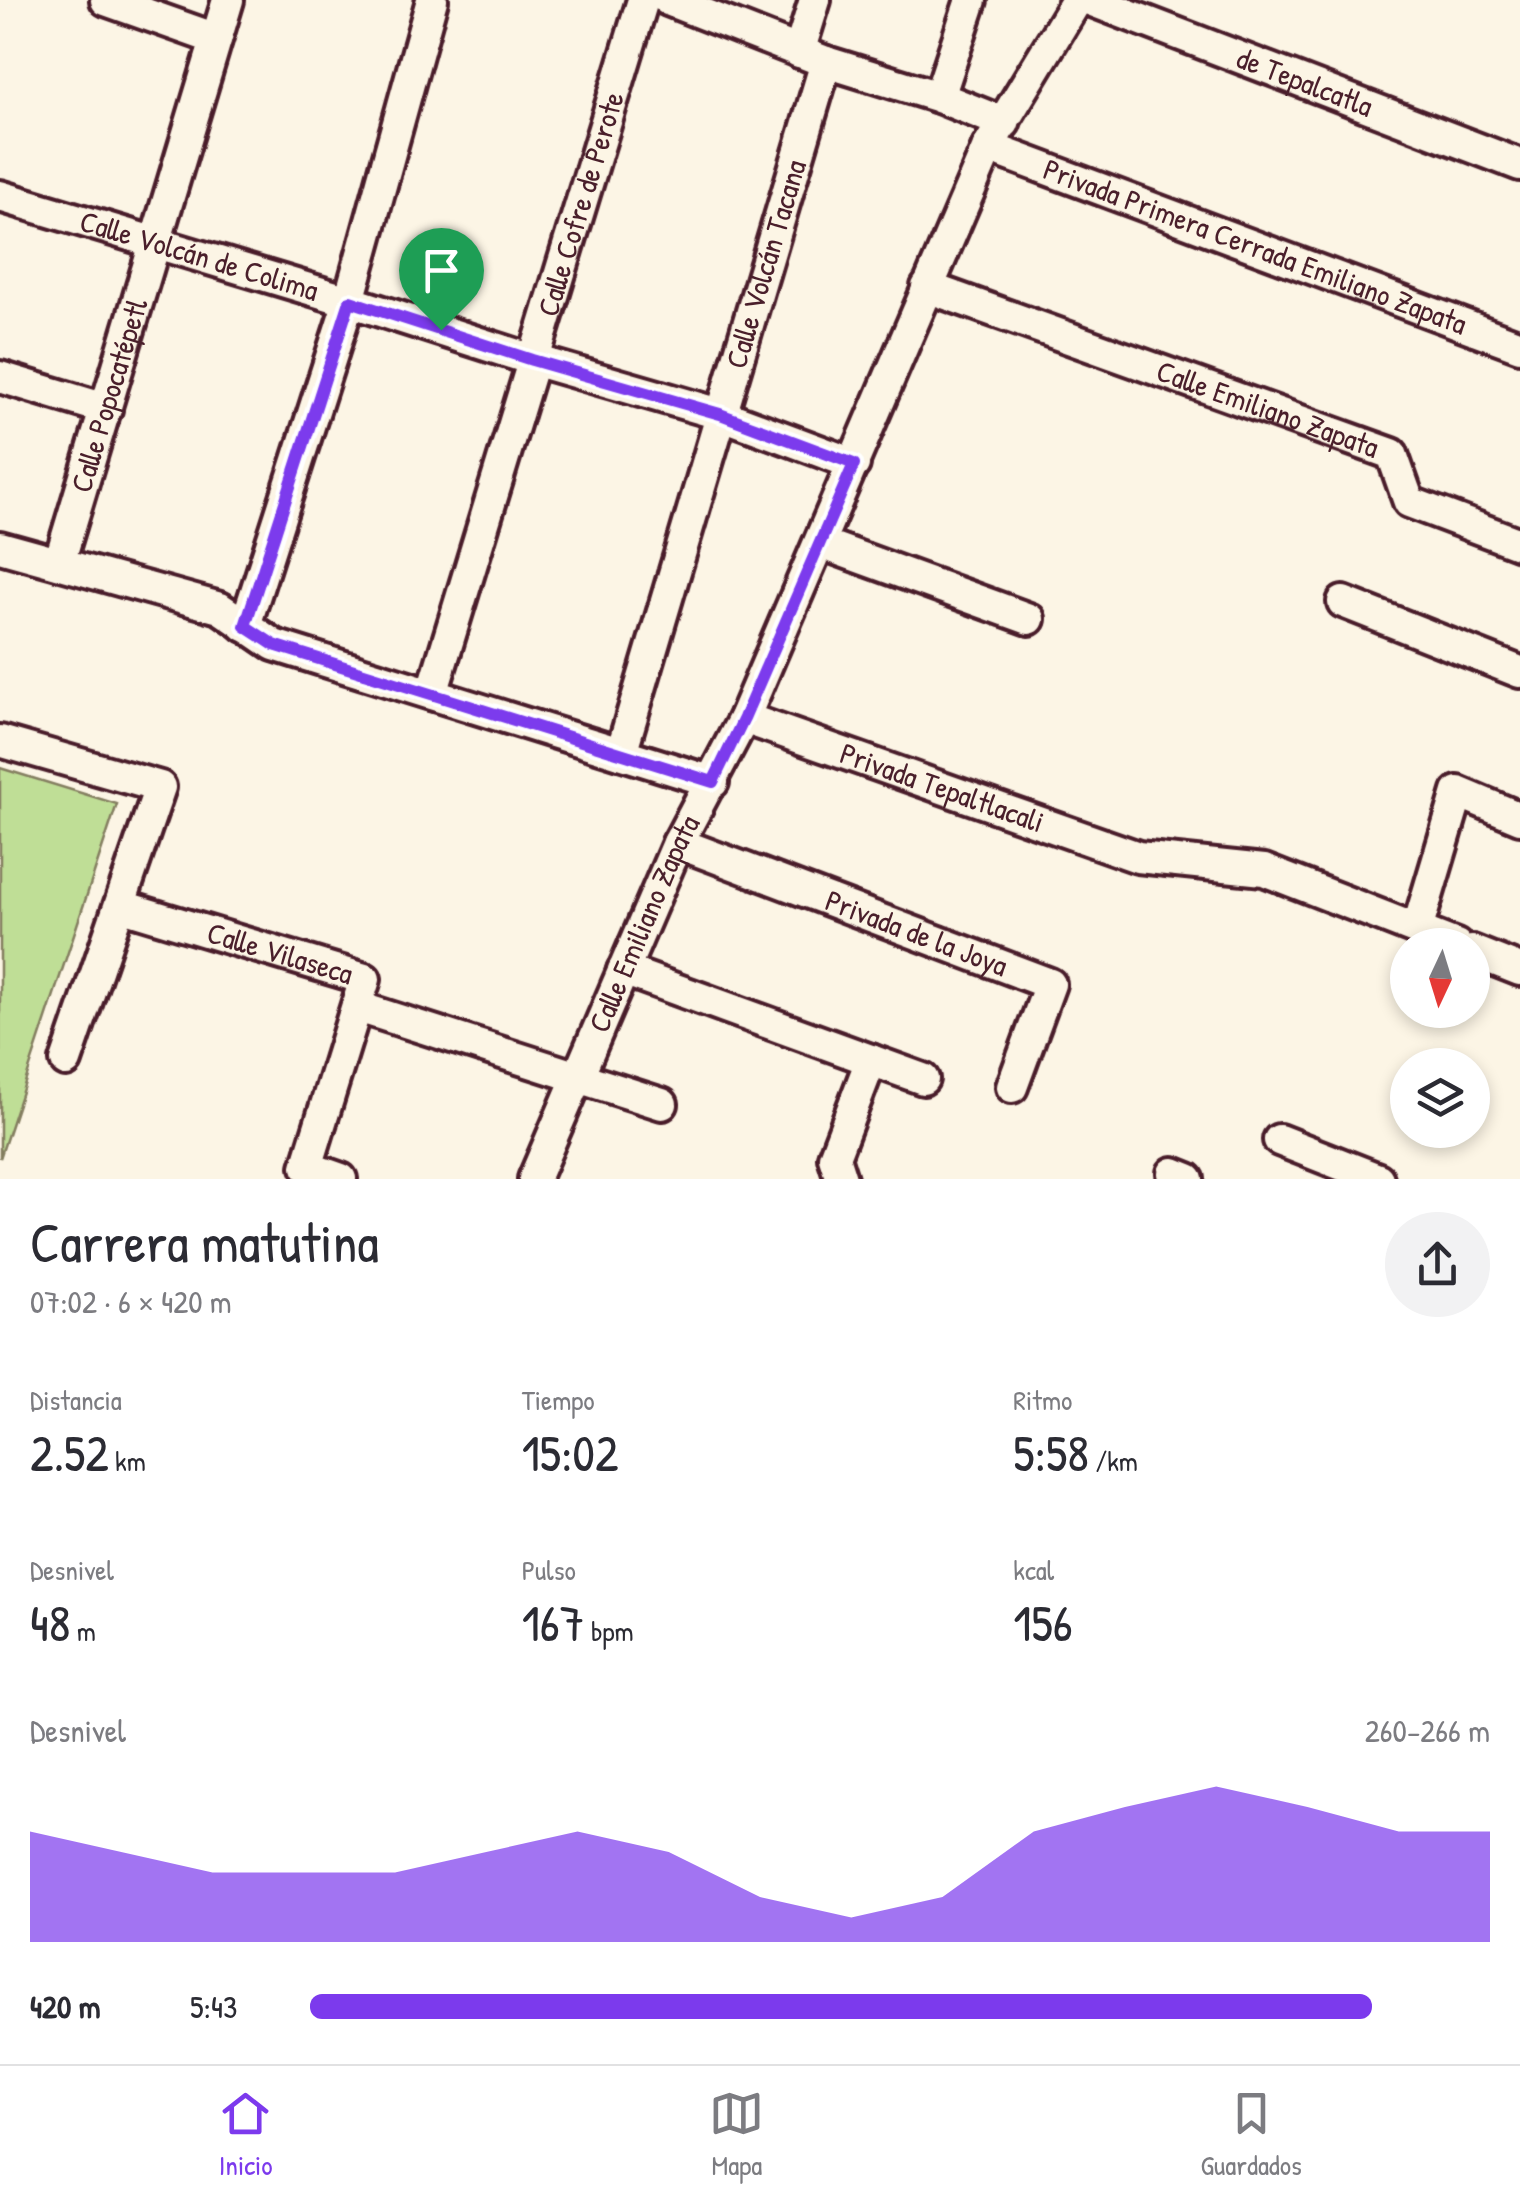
<!DOCTYPE html>
<html lang="es">
<meta charset="utf-8">
<style>
:root{--surface:#fff;--page:#f2f2f3;--text:#2b2b33;--muted:#7c7c81;--line:#e1e1e2;--accent:#7c3aed}
body{margin:0;font-family:"Patrick Hand",sans-serif;background:var(--page);color:var(--text);height:100vh;display:flex;flex-direction:column;font-size:38px;white-space:nowrap}
*{box-sizing:border-box;margin:0}
p{font-size:32px;color:var(--muted)}
.icon{flex:none;width:55px;height:55px;fill:none;stroke:currentColor;stroke-width:2;stroke-linecap:round;stroke-linejoin:round}
.map{position:relative;height:1179px;overflow:hidden}
.panel{display:flex;flex-direction:column;background:var(--surface);flex:1}
.panel>*{flex:none}
.needle{width:65px;rotate:184deg}
.controls{position:absolute;left:1390px;top:928px;display:grid;gap:20px}
.controls a{display:grid;place-items:center;width:100px;height:100px;border-radius:50%;background:var(--surface);box-shadow:0 5px 15px #0003;font-size:50px}
.pin{position:absolute;display:grid;place-items:center;width:85px;height:85px;color:#fff;margin:-102px -42px;border-radius:50% 50% 50% 0;rotate:-45deg;box-shadow:0 0 10px #0007}
.pin .icon{rotate:45deg}
.round{display:grid;place-items:center;flex:none;width:105px;height:105px;border-radius:52px;background:var(--page)}
.headline{display:flex;align-items:center;justify-content:space-between;height:170px;padding:0 30px}
h1{font-size:55px;font-weight:600;line-height:75px}
.stats{display:grid;grid-template-columns:repeat(3,1fr);gap:15px;height:170px;padding:10px 30px}
.stats div{display:grid;align-content:center}
.stats b{font-size:50px;font-weight:600}
.stats small{font-size:28px;font-weight:400}
.stats p{font-size:28px}
.chart{height:280px;padding:20px 30px}
.chart p{display:flex;justify-content:space-between}
.chart svg{width:100%;height:180px;margin-top:10px;fill:var(--accent);opacity:.7}
ul{padding:0 30px;list-style:none;font-size:32px}
li{display:grid;grid-template-columns:160px 120px 1fr;align-items:center;height:75px}
li i{height:25px;border-radius:12px;background:var(--accent)}
.menu{display:flex;justify-content:space-around;align-items:center;height:140px;border-top:2px solid var(--line);background:var(--surface);font-size:28px;color:var(--muted)}
.menu a{display:grid;justify-items:center;gap:5px}
.menu .on{color:var(--accent)}
.map>svg:first-child{display:block}
.green{fill:#bfde96;stroke:#847e60;stroke-width:2.5}
.lines{fill:none;stroke-linecap:round;stroke-linejoin:round}
.minor-casing{stroke:#4a1f2b;stroke-width:38}
.minor{stroke:#fcf5e5;stroke-width:30}
.route-casing{stroke:#fff;stroke-width:20}
.route{stroke:#7c3aed;stroke-width:12}
.labels{text-anchor:middle;stroke-width:8;stroke-linejoin:round;paint-order:stroke}
.street-label{font-size:30px;fill:#4a1f2b;stroke:#fcf5e5}
</style>
<div class="map">
<svg width="1520" height="1179" viewBox="0 0 1520 1179">
<rect width="100%" height="100%" fill="#fcf5e5"/>
<filter id="ink" filterUnits="userSpaceOnUse"><feTurbulence type="fractalNoise" baseFrequency=".01" numOctaves="2"/><feDisplacementMap in="SourceGraphic" scale="20" xChannelSelector="R" yChannelSelector="G"/><feConvolveMatrix kernelMatrix="1 2 1 2 8 2 1 2 1" color-interpolation-filters="sRGB"/></filter>
<g filter="url(#ink)">
<path class="green" d="M 0,768 L 117,804 L 0,1158 Z"/>
<g class="lines">
<defs>
<g id="minor">
<path d="M 106,0 L 216,39"/>
<path d="M 668,0 L 826,62 L 939,97 L 1004,123"/>
<path id="s1" d="M 1090,0 L 1520,165"/>
<path d="M 799,52 L 815,0"/>
<path d="M 939,97 L 971,0"/>
<path id="s2" d="M 988,147 L 1520,346"/>
<path id="s3" d="M 0,196 L 349,301 L 533,360 L 720,414 L 854,464"/>
<path id="s4" d="M 927,287 L 1392,454 L 1409,502 L 1520,544"/>
<path d="M 0,377 L 106,409"/>
<path d="M 820,543 L 1029,619"/>
<path d="M 0,547 L 220,608 L 274,645 L 713,782"/>
<path id="s5" d="M 59,563 L 228,0"/>
<path d="M 1343,602 L 1520,672"/>
<path d="M 245,626 L 349,301 L 432,0"/>
<path id="s6" d="M 432,694 L 643,0"/>
<path id="s7" d="M 744,718 L 1138,857 L 1264,870 L 1456,945"/>
<path d="M 0,741 L 160,787 L 66,1061"/>
<path id="s8" d="M 621,753 L 826,62"/>
<path id="s9" d="M 678,843 L 1050,984 L 1012,1087"/>
<path id="s10" d="M 122,906 L 365,979 L 307,1167 L 341,1179"/>
<path d="M 1417,930 L 1458,792 L 1520,818"/>
<path d="M 1472,951 L 1520,970"/>
<path d="M 623,970 L 923,1079"/>
<path d="M 358,1007 L 662,1104"/>
<path d="M 1279,1140 L 1378,1179"/>
<path d="M 1173,1173 L 1188,1179"/>
<path id="s11" d="M 534,1179 L 678,843 L 744,718 L 988,147 L 1077,0"/>
<path d="M 841,1179 L 834,1157 L 871,1060"/>
</g>
</defs>
<use href="#minor" class="minor-casing"/>
<use href="#minor" class="minor"/>
</g>
</g>
<g class="lines" filter="url(#ink)">
<defs>
<path id="route" d="M 350,301 L 532,360 L 720,414 L 854,464 L 744,718 L 713,782 L 274,645 L 245,626 Z"/>
</defs>
<use href="#route" class="route-casing"/>
<use href="#route" class="route"/>
</g>
<g class="labels">
<g class="street-label">
<text dy="10" stroke="none"><textPath href="#s1" startOffset="230">de Tepalcatla</textPath></text>
<text dy="10" stroke="none"><textPath href="#s6" startOffset="512">Calle Cofre de Perote</textPath></text>
<text dy="10" stroke="none"><textPath href="#s2" startOffset="285">Privada Primera Cerrada Emiliano Zapata</textPath></text>
<text dy="10" stroke="none"><textPath href="#s3" startOffset="208">Calle Volcán de Colima</textPath></text>
<text dy="10" stroke="none"><textPath href="#s8" startOffset="510">Calle Volcán Tacana</textPath></text>
<text dy="10" stroke="none"><textPath href="#s5" startOffset="175">Calle Popocatépetl</textPath></text>
<text dy="10" stroke="none"><textPath href="#s4" startOffset="362">Calle Emiliano Zapata</textPath></text>
<text dy="10" stroke="none"><textPath href="#s7" startOffset="210">Privada Tepaltlacali</textPath></text>
<text dy="10" stroke="none"><textPath href="#s11" startOffset="278">Calle Emiliano Zapata</textPath></text>
<text dy="10" stroke="none"><textPath href="#s9" startOffset="255">Privada de la Joya</textPath></text>
<text dy="10" stroke="none"><textPath href="#s10" startOffset="165">Calle Vilaseca</textPath></text>
</g>
</g>
</svg>
<div class="controls">
<a><svg class="needle" viewBox="-14 -14 28 28"><path d="M0-13l5 13h-10z" fill="#e53935"/><path d="M0 13l5-13h-10z" fill="#7c7c81"/></svg></a>
<a><svg class="icon" aria-label="layers" viewBox="0 0 24 24"><path d="M12 4l9 5-9 5-9-5zM3 14l9 5 9-5"/></svg></a>
</div>
<div class="pin" style="left:441px;top:330px;background:#1e9e55"><svg class="icon" aria-label="arrive" viewBox="0 0 24 24"><path d="M6 21V4h12l-3 4 3 4H6"/></svg></div>
</div>
<section class="panel">
<div class="headline"><div><h1>Carrera matutina</h1><p>07:02 · 6 × 420 m</p></div><a class="round"><svg class="icon" aria-label="share" viewBox="0 0 24 24"><path d="M12 15V3M7 8l5-5 5 5M5 13v7h14v-7"/></svg></a></div>
<div class="stats">
<div><p>Distancia</p><b>2.52<small> km</small></b></div>
<div><p>Tiempo</p><b>15:02</b></div>
<div><p>Ritmo</p><b>5:58<small> /km</small></b></div>
</div>
<div class="stats">
<div><p>Desnivel</p><b>48<small> m</small></b></div>
<div><p>Pulso</p><b>167<small> bpm</small></b></div>
<div><p>kcal</p><b>156</b></div>
</div>
<div class="chart"><p><span>Desnivel</span>260–266 m</p>
<svg viewBox="0 0 160 44" preserveAspectRatio="none"><path d="M0 44V17L10 22L20 27L30 27L40 27L50 22L60 17L70 22L80 33L90 38L100 33L110 17L120 11L130 6L140 11L150 17L160 17V44z"/></svg>
</div>
<ul>
<li><b>420 m</b>5:43<i style="width:90%"></i></li>
</ul>
</section>
<nav class="menu">
<a class="on"><svg class="icon" aria-label="home" viewBox="0 0 24 24"><path d="M3 11l9-7 9 7M6 9v11h12V9"/></svg>Inicio</a>
<a><svg class="icon" aria-label="map" viewBox="0 0 24 24"><path d="M3 6l6-2 6 2 6-2v14l-6 2-6-2-6 2zM9 4v14M15 6v14"/></svg>Mapa</a>
<a><svg class="icon" aria-label="saved" viewBox="0 0 24 24"><path d="M7 4h10v16l-5-4-5 4z"/></svg>Guardados</a>
</nav>
